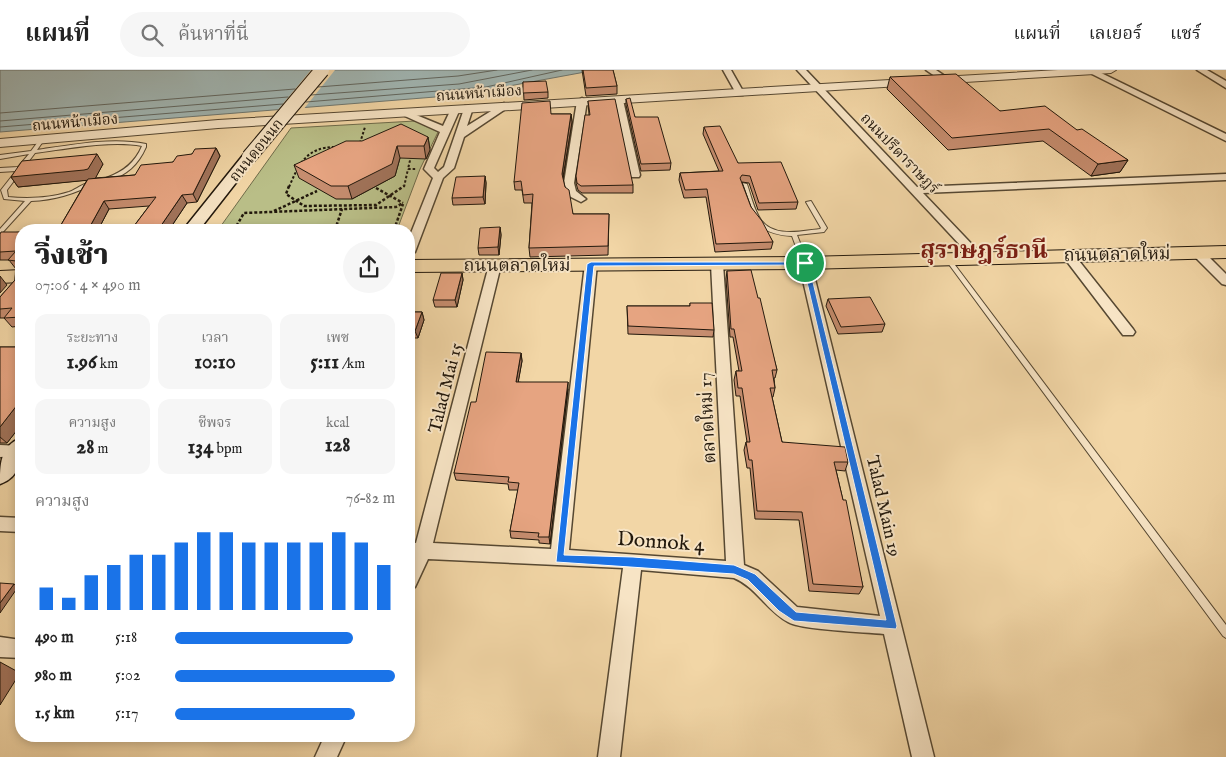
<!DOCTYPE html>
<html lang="th">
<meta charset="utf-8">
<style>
:root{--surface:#fff;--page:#f6f6f6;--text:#222;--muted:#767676;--line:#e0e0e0;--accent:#1a73e8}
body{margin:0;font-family:"IM FELL English","Noto Serif Thai",serif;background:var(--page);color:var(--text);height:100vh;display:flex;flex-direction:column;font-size:19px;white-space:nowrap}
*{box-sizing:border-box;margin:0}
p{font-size:16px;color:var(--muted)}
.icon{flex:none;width:28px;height:28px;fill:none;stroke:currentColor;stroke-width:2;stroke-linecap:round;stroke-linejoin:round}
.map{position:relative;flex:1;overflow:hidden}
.panel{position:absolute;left:15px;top:154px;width:400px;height:518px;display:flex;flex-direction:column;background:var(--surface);border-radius:20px;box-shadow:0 2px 8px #0003}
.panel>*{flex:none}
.pin{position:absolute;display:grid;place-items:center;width:42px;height:42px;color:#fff;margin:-21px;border:2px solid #fff;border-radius:50%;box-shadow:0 1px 5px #0007}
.round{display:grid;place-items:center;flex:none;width:52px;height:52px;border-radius:26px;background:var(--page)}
.overview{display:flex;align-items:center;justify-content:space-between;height:85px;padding:0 20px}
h1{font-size:28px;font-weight:800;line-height:38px}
.stats{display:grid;grid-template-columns:repeat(3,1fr);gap:8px;height:85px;padding:5px 20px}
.stats div{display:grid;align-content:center;border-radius:12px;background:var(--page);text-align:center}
.stats b{font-size:21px;font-weight:800}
.stats small{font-size:14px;font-weight:400}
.stats p{font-size:14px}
.chart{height:140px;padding:10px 20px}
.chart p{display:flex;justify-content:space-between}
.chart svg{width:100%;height:90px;margin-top:5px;stroke:var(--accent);stroke-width:6}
ul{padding:0 20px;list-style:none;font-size:16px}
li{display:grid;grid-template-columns:80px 60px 1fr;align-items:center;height:38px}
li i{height:12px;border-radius:6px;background:var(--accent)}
header{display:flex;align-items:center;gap:30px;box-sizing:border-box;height:70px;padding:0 25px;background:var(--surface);border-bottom:1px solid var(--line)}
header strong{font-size:24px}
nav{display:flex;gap:28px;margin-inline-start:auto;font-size:18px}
.search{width:350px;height:45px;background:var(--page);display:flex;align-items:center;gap:12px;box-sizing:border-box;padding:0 18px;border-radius:28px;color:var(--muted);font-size:19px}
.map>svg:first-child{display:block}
.green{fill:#b9be87;stroke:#6e6b4a}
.water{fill:#a1b6b3;stroke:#6e7770}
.pier{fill:#f2d6a6}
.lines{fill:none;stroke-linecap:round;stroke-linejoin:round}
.shore{stroke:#626760;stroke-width:1}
.service-casing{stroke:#564832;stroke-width:2}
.minor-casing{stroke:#564832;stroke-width:3}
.tertiary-casing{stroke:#564832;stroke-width:2}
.secondary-casing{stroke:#22180c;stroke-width:3}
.primary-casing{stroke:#22180c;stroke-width:2}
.path-far1{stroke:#22180c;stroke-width:2;stroke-dasharray:2.5 2;stroke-linecap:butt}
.path{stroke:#22180c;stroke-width:2.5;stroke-dasharray:3 2;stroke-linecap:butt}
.service{fill:#f7e4c5;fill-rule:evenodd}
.minor{fill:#f7e4c5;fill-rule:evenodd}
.tertiary{fill:#f7e4c5;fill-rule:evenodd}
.secondary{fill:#f7e4c5;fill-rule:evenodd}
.primary{fill:#f2d6a6;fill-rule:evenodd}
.secondary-bridge-casing{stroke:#22180c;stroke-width:16;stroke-linecap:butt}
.secondary-bridge{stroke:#f7e4c5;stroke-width:14}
.wall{fill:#c68d6f;stroke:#22180c}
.shaded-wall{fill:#a1735a;stroke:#22180c}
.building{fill:#e6a481;stroke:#22180c}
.route{fill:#1a73e8;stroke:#fff;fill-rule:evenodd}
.labels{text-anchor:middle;stroke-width:4;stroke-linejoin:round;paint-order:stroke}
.far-street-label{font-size:15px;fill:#22180c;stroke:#f7e4c5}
.street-label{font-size:18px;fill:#22180c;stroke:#f7e4c5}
.near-street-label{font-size:21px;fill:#22180c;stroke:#f7e4c5}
.far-town-label{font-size:24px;font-weight:bold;fill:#7a1f14;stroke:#f7e4c5}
</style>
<header>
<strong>แผนที่</strong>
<div class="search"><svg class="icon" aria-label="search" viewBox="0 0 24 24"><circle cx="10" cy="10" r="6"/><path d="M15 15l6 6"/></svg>ค้นหาที่นี่</div>
<nav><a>แผนที่</a><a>เลเยอร์</a><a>แชร์</a></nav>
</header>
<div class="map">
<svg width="1226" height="687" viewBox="0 0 1226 687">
<rect width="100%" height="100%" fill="#f2d6a6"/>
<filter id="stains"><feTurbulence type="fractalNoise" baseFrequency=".004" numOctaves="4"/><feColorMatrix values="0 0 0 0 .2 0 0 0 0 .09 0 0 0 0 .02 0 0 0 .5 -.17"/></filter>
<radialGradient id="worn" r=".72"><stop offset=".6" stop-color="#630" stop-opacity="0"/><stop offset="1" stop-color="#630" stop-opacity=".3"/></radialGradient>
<path class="green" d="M 415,51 L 439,60 L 420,99 L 397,160 L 218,160 L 291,58 Z"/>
<path class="water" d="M 0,0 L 596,0 L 460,25 L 0,62 Z"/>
<path class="pier" d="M 311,0 L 335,0 L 303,40 L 276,42 Z"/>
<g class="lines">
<path class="shore" d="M 318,17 L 458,6 L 497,0
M 311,25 L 459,14 L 532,0
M 306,32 L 486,17 L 562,0
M 0,43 L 295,19
M 0,51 L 288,27
M 0,57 L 283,34"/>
<defs>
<path id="service" d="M 40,69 L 44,70 L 37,80 C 71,75 112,67 146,74 L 146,77 C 138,95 127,105 108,111 L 106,110 L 106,108 C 123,102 135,93 142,76 C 110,70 67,79 35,83 L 7,120 L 8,127 C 28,129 50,128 69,122 C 77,119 87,110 95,113 C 75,124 54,130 31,131 L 2,163 L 0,164 L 0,159 L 25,131 L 4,129 L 1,120 L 16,101 L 0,102 L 0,98 L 18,97 L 29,84 L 0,89 L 0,85 L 31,81 Z
M 742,113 L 747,114 C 751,126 754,140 761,150 C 774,168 802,161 820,159 L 821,158 L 806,132 L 811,131 L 827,158 L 824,162 L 797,165 L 808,193 L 807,194 L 805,195 L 802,193 L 792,166 C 753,164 752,145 741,114 Z
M 947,186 L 949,187 L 1226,555 L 1226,568 L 1223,566 L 945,189 L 944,188 Z"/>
<path id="minor" d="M 723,0 L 731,0 L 744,23 L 743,25 L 737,25 Z
M 797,0 L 806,0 L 917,117 L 1226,104 L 1226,110 L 923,123 L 984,187 L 982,190 L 974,190 Z
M 926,0 L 936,0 L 952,11 L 945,13 Z
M 1084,0 L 1095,0 L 1226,64 L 1226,71 Z
M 1197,0 L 1207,0 L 1226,11 L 1226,18 Z
M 582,28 L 587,31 L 574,113 L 576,121 L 586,129 L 581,132 L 567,125 L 564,113 L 577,31 Z
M 615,28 L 623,30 L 640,105 L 639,107 L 631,107 L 630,105 Z
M 504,33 L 509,36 L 507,38 L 464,67 L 454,98 L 443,108 L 415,182 L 409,186 L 409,168 L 433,108 L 424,99 L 440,62 L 396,42 L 404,40 L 443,56 L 452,37 L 458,37 L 460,39 L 434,98 L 438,102 L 444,97 L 465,36 L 473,38 L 467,56 Z
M 1197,178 L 1201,179 L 1226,204 L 1226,215 L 1222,214 L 1193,185 L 1191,182 Z
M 1068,181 L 1072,182 L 1133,259 L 1135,262 L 1133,265 L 1123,265 L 1062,185 Z
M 805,189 L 811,193 L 934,687 L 912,687 L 884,564 C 865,562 801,560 788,552 C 767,541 756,517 734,508 L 641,500 L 620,687 L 598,687 L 623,498 L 428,489 L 415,517 L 409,519 L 411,488 L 409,488 L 409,472 L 416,473 L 489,195 L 495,191 L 501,195 L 433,473 L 551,479 L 585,194 L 591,190 L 597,194 L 569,480 L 726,491 L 711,194 L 717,190 L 723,194 L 744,495 L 758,501 L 797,537 L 880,546 L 799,193 Z
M 0,375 L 21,376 L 21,386 L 0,387 Z
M 0,447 L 21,448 L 21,462 L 0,461 Z
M 0,567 L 21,570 L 21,588 L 0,587 Z
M 325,665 L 347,665 L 337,687 L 315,687 Z"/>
<path id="tertiary" d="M 1058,0 L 1116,0 L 1111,3 L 218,58 L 0,77 L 0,69 L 218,50 Z"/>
<path id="secondary" d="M 249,83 L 256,87 L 199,160 L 183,160 L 244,84 Z
M 21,368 C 22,387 21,407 0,414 C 0,395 0,376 21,368 Z"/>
<path id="primary" d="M 1226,176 L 1226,188 L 805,199 L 409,202 L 409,190 L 805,187 Z
M 21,200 L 21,212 L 0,213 L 0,201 Z"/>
</defs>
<use href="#service" class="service-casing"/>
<use href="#minor" class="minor-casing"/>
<use href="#tertiary" class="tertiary-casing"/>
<use href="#secondary" class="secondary-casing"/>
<use href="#primary" class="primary-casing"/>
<path class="path-far1" d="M 360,73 L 365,57
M 411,86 L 408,99 L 416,99
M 289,117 C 299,94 306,77 336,77
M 404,117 L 408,99"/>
<path class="path" d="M 289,116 L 286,124 L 304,136 L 376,135 L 404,116
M 376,118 L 403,133
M 274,141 L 317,121
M 234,160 L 244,143 L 396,137 L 403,133
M 335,160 L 342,139
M 394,160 L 403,134"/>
<use href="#service" class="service"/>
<use href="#minor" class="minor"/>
<use href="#tertiary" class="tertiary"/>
<use href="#secondary" class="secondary"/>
<use href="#primary" class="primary"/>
<defs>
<path id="secondary-bridge" d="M 249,87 L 322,0"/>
</defs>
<use href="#secondary-bridge" class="secondary-bridge-casing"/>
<use href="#secondary-bridge" class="secondary-bridge"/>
</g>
<path class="wall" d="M 582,0 L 613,0 L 617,16 L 617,24 L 586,26 Z
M 890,7 L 1000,41 L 1077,60 L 1128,90 L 1120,102 L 1091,106 L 1043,71 L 948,80 L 887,19 Z
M 523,12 L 548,22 L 548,28 L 524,30 Z
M 626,29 L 635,47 L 671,93 L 670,100 L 641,101 L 626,35 Z
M 588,31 L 633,115 L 633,123 L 582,123 L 578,120 L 576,113 L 576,106 L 589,45 Z
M 551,44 L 571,44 L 572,52 L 563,109 L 565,117 L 573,144 L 609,144 L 608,185 L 530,187 L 529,178 L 532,133 L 524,133 L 522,120 L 515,120 L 514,112 Z
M 704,57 L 738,93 L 798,132 L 796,139 L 758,140 L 749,113 L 742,112 L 751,137 L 773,172 L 771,179 L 715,182 L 706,127 L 684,128 L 679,110 L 680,103 L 719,101 L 703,64 Z
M 428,67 L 430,80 L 426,89 L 400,88 L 395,106 L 352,129 L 336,129 L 299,108 L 294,95 Z
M 216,78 L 220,86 L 197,132 L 187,133 L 169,160 L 131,160 L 149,136 L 109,139 L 98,160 L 58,160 L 87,110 L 18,117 L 11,107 L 103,94 L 95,108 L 135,105 L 173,92 L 192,84 Z
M 485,106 L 486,113 L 485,134 L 453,135 L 452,128 Z
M 500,157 L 501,165 L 499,185 L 479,185 L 478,178 Z
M 21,162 L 21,256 L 12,257 L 4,248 L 0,248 L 0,227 L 15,210 L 16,199 L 9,190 L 0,190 L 0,164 Z
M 727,201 L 758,228 L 777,300 L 775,308 L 774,308 L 775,318 L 773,327 L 772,327 L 782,372 L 848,392 L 845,401 L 836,400 L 863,517 L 859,524 L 809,521 L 799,450 L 755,449 L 750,398 L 747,398 L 744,380 L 746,372 L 747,372 L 740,326 L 736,326 L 734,310 L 736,301 L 739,301 L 733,267 L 730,267 L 726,209 Z
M 462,203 L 463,210 L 457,237 L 435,237 L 433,230 Z
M 828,229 L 885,254 L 882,262 L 838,264 L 826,236 Z
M 690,233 L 714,260 L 713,267 L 628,264 L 627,236 L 690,236 Z
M 409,242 L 422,242 L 424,250 L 418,268 L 412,268 L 409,278 Z
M 0,277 L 21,277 L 21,355 L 7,373 L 0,373 Z
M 521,283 L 522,291 L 518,312 L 568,319 L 550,474 L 539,473 L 539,470 L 511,468 L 510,461 L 518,420 L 509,420 L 508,414 L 456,410 L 454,403 L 476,332 Z"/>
<path class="shaded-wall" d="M 571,44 L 572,52 L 562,113 L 562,104 Z
M 428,67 L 430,80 L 426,89 L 424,76 Z
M 397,76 L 400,88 L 395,106 L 352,129 L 348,116 Z
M 216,78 L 220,86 L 197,132 L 193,124 Z
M 97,84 L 103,94 L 95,109 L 90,110 L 18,117 L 11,107 Z
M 1128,90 L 1120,102 L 1091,106 L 1098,94 Z
M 485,106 L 486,113 L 485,134 L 483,127 Z
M 182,125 L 187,133 L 169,160 L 158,160 Z
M 104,131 L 109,139 L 98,160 L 88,160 Z
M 500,157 L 501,165 L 499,185 L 498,177 Z
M 462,203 L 463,210 L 457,237 L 455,230 Z
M 0,206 L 7,215 L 0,223 Z
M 422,242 L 424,250 L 418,268 L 415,261 Z
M 410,261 L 412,268 L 409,278 L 409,264 Z
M 521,283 L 522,291 L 517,319 L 516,312 Z
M 568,312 L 568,319 L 550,474 L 549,467 Z
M 21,330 L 21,355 L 7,373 L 0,367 L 0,357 Z
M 14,514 L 18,517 L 0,543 L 0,533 Z
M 0,592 L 20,603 L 0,635 Z"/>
<path class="building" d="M 583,0 L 613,0 L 617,16 L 586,18 Z
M 956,4 L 1000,41 L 1045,36 L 1077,60 L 1082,59 L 1128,90 L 1098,94 L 1049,59 L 952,68 L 890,7 Z
M 546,11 L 548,22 L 523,23 L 523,12 Z
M 630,28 L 635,47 L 658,47 L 671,93 L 641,94 L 626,29 Z
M 615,29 L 633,115 L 581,116 L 577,113 L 576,106 L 585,45 L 590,45 L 588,31 Z
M 550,31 L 551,44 L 571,44 L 562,104 L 565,117 L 569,120 L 573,144 L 609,144 L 608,176 L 529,178 L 533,124 L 523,125 L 521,111 L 514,112 L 522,33 Z
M 401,54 L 428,67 L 424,76 L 397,76 L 392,94 L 348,116 L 331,116 L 294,95 L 346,71 L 362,71 Z
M 720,56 L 738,93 L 781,92 L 798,132 L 759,133 L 750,106 L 742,105 L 740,108 L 751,137 L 762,151 L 773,172 L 716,174 L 707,119 L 685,120 L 680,103 L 723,101 L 704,57 Z
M 216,78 L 193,124 L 182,125 L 158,160 L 131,160 L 156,127 L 104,131 L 88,160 L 58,160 L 88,109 L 135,105 L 141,95 L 173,92 L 177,86 L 192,84 L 195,79 Z
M 97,84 L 88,99 L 84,100 L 11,107 L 22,91 Z
M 485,106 L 483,127 L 452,128 L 456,107 Z
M 500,157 L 498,177 L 478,178 L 480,158 Z
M 1,162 L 21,162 L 21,247 L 4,248 L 12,238 L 0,239 L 0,227 L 15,210 L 16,191 L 8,190 L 16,181 L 0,182 L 0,164 Z
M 751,200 L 758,228 L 760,228 L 777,300 L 772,300 L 775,318 L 770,318 L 782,372 L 845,377 L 848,392 L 834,392 L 843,430 L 846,430 L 863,517 L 813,514 L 802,442 L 757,441 L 752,390 L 749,390 L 746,372 L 750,372 L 742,318 L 738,318 L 736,301 L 742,301 L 734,259 L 731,259 L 727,201 Z
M 441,203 L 462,203 L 455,230 L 433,230 Z
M 870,227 L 885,254 L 841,257 L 828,229 Z
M 690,233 L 712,233 L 714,260 L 628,256 L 627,236 L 690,236 Z
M 409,242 L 422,242 L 415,261 L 410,261 L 409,264 Z
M 0,277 L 21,277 L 21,330 L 0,357 Z
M 486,282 L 521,283 L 516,312 L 568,312 L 549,467 L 538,467 L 539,463 L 510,461 L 519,413 L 508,412 L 509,407 L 454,403 L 471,332 L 476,332 Z
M 0,513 L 14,514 L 0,533 Z"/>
<path class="route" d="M 591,192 L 808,192 L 897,556 L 896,559 L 794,551 L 779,541 L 748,510 L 734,504 L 556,492 L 587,194 ZM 803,195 L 886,550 L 796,542 L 755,504 L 734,495 L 633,487 L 564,485 L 594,196 Z"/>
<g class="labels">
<g class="far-street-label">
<text transform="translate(479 23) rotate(-4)" y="5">ถนนหน้าเมือง</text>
<text transform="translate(75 52) rotate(-5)" y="5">ถนนหน้าเมือง</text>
<text transform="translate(256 80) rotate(-51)" y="5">ถนนดอนนก</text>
<text transform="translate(900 83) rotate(46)" y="5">ถนนปรีดาราษฎร์</text>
</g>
<g class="street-label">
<text transform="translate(1117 184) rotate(-1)" y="6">ถนนตลาดใหม่</text>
<text x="517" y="201">ถนนตลาดใหม่</text>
<text transform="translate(445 318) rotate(-76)" y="6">Talad Mai 15</text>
<text transform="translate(707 348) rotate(-93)" y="6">ตลาดใหม่ 17</text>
<text transform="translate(884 436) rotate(77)" y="6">Talad Main 19</text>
</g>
<g class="near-street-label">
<text transform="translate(661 471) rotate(4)" y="7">Donnok 4</text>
</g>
<g class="far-town-label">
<text x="984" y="188">สุราษฎร์ธานี</text>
</g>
</g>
<rect width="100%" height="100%" filter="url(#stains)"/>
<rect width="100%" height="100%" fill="url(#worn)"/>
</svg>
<div class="pin" style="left:805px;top:193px;background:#1e9e55"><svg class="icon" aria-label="arrive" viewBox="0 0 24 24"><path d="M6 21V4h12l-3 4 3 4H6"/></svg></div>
<section class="panel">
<div class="overview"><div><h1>วิ่งเช้า</h1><p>07:06 · 4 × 490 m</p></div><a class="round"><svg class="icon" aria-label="share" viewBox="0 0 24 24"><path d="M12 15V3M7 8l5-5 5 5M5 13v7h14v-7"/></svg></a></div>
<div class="stats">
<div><p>ระยะทาง</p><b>1.96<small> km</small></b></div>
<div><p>เวลา</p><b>10:10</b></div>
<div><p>เพซ</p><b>5:11<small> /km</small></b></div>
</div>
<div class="stats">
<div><p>ความสูง</p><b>28<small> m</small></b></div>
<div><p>ชีพจร</p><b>134<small> bpm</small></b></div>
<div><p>kcal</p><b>128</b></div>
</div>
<div class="chart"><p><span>ความสูง</span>76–82 m</p>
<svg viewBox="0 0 160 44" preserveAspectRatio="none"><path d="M5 44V33M15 44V38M25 44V27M35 44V22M45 44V17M55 44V17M65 44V11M75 44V6M85 44V6M95 44V11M105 44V11M115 44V11M125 44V11M135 44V6M145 44V11M155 44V22"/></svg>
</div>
<ul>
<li><b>490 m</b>5:18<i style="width:81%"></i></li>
<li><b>980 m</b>5:02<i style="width:100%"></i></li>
<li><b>1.5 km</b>5:17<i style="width:82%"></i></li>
</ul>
</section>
</div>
